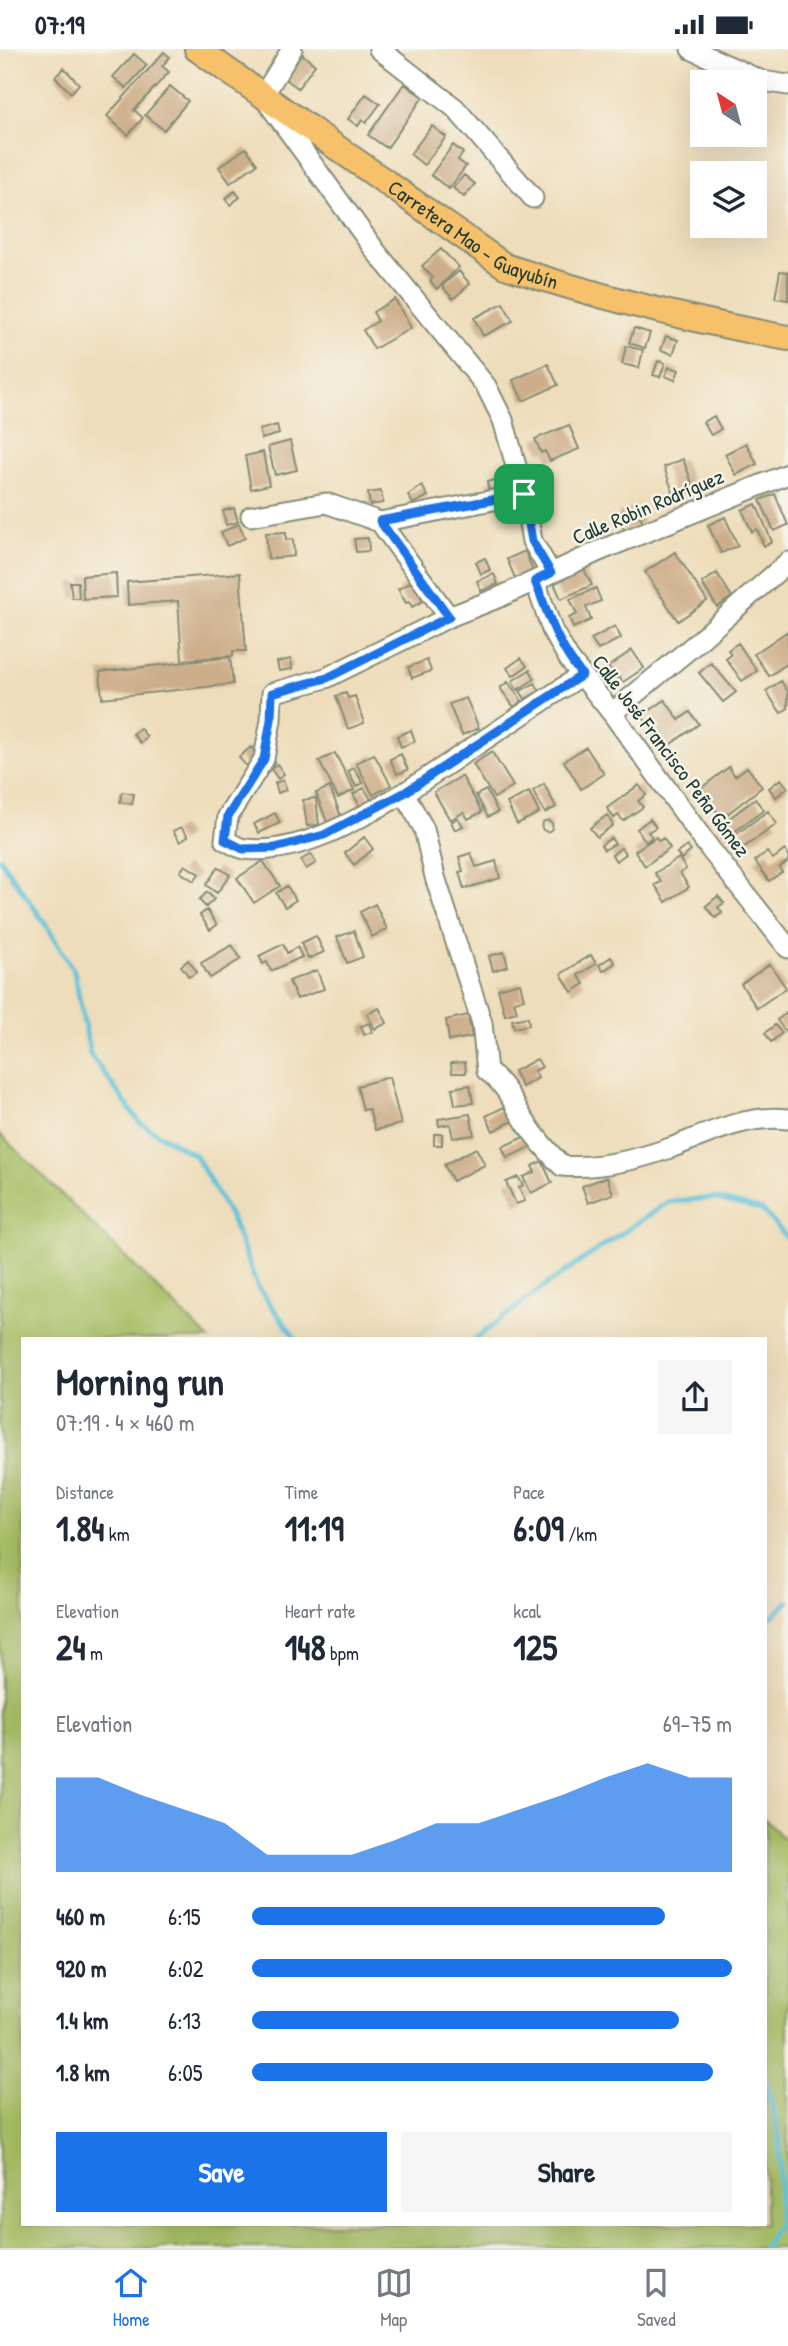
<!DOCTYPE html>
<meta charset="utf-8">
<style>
:root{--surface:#fff;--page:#f6f6f7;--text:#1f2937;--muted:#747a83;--line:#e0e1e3;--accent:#1a73e8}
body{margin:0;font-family:"Patrick Hand",sans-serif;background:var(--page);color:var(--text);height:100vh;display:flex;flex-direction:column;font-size:26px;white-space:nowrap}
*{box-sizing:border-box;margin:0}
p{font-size:23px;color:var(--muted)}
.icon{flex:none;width:38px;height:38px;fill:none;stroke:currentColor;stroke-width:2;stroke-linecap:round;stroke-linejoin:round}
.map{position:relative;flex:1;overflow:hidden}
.panel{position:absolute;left:21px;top:1288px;width:746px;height:889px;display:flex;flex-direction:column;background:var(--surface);border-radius:0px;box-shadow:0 7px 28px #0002}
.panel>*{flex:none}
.needle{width:46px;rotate:324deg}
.tools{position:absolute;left:690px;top:21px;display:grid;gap:14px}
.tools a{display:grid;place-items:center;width:77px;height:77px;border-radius:0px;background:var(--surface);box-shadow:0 7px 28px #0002;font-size:35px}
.pin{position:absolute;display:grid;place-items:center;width:60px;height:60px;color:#fff;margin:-30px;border-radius:14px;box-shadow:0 4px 10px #0006}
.round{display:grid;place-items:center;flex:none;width:74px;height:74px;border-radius:0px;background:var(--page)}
.head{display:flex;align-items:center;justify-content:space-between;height:119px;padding:0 35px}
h1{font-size:38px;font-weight:700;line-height:52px}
.stats{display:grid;grid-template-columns:repeat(3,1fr);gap:10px;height:119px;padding:7px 35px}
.stats div{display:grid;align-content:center}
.stats b{font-size:35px;font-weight:700}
.stats small{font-size:19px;font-weight:400}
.stats p{font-size:19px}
.chart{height:196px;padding:14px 35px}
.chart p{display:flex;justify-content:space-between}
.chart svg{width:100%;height:126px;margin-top:7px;fill:var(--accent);opacity:.7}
.button{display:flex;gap:14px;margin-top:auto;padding:14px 35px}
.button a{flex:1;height:80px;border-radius:0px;background:var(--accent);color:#fff;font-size:28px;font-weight:700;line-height:80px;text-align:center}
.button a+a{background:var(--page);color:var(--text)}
ul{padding:0 35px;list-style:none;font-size:23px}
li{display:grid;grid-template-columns:112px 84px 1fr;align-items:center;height:52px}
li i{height:18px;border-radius:9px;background:var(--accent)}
.status{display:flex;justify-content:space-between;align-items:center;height:49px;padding:0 35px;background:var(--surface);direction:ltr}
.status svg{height:19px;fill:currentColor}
.menu{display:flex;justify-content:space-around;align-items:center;height:98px;border-top:2px solid var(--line);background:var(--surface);font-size:19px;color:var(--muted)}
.menu a{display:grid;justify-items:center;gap:4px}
.menu .selected{color:var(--accent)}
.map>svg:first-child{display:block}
.green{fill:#a7bf65;stroke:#637e4c;stroke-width:2}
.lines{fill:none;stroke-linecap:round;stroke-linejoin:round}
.stream{stroke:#5cc2d9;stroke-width:5}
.building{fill:#cdae8a}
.minor-casing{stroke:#868d77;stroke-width:23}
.major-casing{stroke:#868d77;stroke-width:28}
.minor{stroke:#fff;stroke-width:19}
.major{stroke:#f7c06b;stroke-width:24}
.route-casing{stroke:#fff;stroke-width:14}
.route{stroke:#1a73e8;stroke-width:9}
.labels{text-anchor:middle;stroke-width:5;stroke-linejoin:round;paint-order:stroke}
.street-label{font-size:21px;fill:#1f3d34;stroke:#f7f3e8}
</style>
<div class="status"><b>07:19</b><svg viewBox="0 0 49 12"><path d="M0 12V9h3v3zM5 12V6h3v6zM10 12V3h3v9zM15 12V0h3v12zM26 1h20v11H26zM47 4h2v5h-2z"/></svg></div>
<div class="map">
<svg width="788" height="2199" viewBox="0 0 788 2199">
<rect width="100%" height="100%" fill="#f7f3e8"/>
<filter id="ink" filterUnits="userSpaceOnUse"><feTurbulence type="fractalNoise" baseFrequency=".0143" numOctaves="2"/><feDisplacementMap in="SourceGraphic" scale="14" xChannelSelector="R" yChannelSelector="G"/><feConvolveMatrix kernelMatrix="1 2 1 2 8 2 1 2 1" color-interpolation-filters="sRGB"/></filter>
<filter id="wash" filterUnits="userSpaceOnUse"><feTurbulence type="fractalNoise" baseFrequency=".00686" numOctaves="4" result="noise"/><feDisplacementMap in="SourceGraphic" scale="28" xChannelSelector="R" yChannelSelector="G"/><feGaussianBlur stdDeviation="1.57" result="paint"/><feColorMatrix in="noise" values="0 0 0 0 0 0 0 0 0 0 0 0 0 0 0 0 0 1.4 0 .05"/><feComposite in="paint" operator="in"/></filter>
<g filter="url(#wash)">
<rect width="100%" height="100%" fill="#eeddba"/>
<path class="green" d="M 0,1085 L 209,1290 L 23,1290 L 23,2175 L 765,2175 L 765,1770 L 788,1794 L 788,2199 L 0,2199 Z"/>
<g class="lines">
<path class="stream" d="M 0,810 L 44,873 L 74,922 L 90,1005 L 140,1074 L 196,1107 L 232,1171 L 258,1239 L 296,1290
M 475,1290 L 543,1238 L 668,1153 L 713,1149 L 762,1161 L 788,1190
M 765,1574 L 788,1553
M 763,2199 L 779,2174 L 780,2091 L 765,2027"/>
</g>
<g id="blocks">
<path class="building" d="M 164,3 L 170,8 L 162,17 L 169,23 L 134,61 L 143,69 L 128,86 L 107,67 Z
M 134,5 L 147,16 L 126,39 L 113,28 Z
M 302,5 L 315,16 L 298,39 L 284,29 Z
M 64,19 L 79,35 L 71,44 L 55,28 Z
M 404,35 L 423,48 L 387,99 L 368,86 Z
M 170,37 L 188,52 L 164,81 L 145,66 Z
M 366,45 L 380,55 L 366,74 L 362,71 L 358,77 L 348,70 Z
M 432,77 L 446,88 L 424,116 L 410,105 Z
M 453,96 L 463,104 L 458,111 L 466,117 L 449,140 L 431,126 Z
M 246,99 L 257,115 L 230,134 L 219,118 Z
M 464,126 L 475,135 L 464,148 L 453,139 Z
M 235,142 L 240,148 L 230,156 L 225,150 Z
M 441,200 L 459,218 L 437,240 L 430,232 L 433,229 L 422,217 Z
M 459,222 L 470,235 L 453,250 L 442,237 Z
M 780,222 L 788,223 L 788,251 L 775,249 Z
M 395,250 L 411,279 L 374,300 L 363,281 L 378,272 L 373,263 Z
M 503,254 L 513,272 L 483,287 L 474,269 Z
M 634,279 L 650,284 L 645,299 L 629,294 Z
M 666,287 L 678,291 L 673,305 L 661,301 Z
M 626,297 L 643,301 L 639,319 L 622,315 Z
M 658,312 L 665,314 L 660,328 L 653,326 Z
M 548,315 L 558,336 L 523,352 L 513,331 Z
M 669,318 L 679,321 L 675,331 L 665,327 Z
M 714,367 L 721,380 L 711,386 L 703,373 Z
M 277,376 L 279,385 L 262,390 L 259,381 Z
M 569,376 L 579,400 L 550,412 L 545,402 L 541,404 L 535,390 Z
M 290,392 L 297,421 L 275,426 L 268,398 Z
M 746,394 L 757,415 L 736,426 L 725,405 Z
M 263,403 L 269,436 L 251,440 L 245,407 Z
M 683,410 L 695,442 L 675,449 L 664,418 Z
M 504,428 L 507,438 L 489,443 L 487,433 Z
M 422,437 L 428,447 L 413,455 L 408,446 Z
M 381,442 L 383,454 L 370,456 L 368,444 Z
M 775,445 L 788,476 L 774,482 L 760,451 Z
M 756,455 L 772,493 L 764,497 L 757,480 L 752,483 L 742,461 Z
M 636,457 L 643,474 L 624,481 L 618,464 Z
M 234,459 L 238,473 L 226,476 L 223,462 Z
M 725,468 L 738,497 L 721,504 L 708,476 Z
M 239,475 L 245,489 L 227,497 L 221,483 Z
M 286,483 L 286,491 L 293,490 L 294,507 L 268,510 L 266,484 Z
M 368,489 L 369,502 L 356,503 L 354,490 Z
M 525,502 L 533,522 L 515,529 L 507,510 Z
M 675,503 L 707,552 L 678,572 L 645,523 Z
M 485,509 L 490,521 L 481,525 L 476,513 Z
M 584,520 L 592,536 L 561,550 L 554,534 Z
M 116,524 L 117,548 L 83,550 L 82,527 Z
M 240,524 L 246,602 L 233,602 L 233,607 L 182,611 L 178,552 L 128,556 L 127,533 Z
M 717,524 L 732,548 L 717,558 L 702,534 Z
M 494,525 L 498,535 L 481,542 L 477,532 Z
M 413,532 L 423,552 L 412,558 L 409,553 L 406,554 L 398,540 Z
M 70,533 L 78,533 L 79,549 L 72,549 Z
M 596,539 L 601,552 L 586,558 L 591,571 L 573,579 L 569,569 L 577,565 L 570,550 Z
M 615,577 L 621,589 L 598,601 L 591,590 Z
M 788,582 L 788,614 L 769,627 L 754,605 Z
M 738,594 L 757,622 L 742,632 L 726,610 L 731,606 L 728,601 Z
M 632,601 L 644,619 L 623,633 L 619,628 L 616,630 L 608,618 Z
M 230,608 L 233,635 L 102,649 L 100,623 Z
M 521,609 L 527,617 L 513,627 L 507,619 Z
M 291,610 L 292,620 L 279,622 L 277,613 Z
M 427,611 L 431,622 L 412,629 L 408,618 Z
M 711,614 L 736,643 L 723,653 L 699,624 Z
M 530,621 L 535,630 L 517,641 L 512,632 Z
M 781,632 L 788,643 L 788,659 L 781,664 L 766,642 Z
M 508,633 L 522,652 L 514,658 L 500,639 Z
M 535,634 L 540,642 L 525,650 L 520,642 Z
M 346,644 L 348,649 L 355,647 L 364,674 L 348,680 L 336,647 Z
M 466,649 L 479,679 L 462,686 L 449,655 Z
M 665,651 L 679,671 L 690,663 L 699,675 L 665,699 L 642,667 Z
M 140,679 L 147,688 L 141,694 L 133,685 Z
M 411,681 L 415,692 L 401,698 L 397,687 Z
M 251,698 L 258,707 L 246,717 L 239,708 Z
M 586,698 L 604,725 L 581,740 L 564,712 Z
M 492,703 L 513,737 L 494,749 L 473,715 Z
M 335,704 L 354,741 L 338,749 L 319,712 Z
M 374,705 L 391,736 L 373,746 L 356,714 Z
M 401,705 L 408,721 L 397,725 L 390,710 Z
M 277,715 L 284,725 L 278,730 L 271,720 Z
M 729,718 L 735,727 L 747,718 L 762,738 L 722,769 L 700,740 Z
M 354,719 L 363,734 L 356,738 L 348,722 Z
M 462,727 L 482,763 L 468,770 L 464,763 L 450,771 L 434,743 Z
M 781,730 L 788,739 L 776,748 L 769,739 Z
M 283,731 L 286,741 L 278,744 L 275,734 Z
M 544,735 L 556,758 L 545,764 L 533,742 Z
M 639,736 L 646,746 L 638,752 L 643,758 L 623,772 L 618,766 L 614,769 L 607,759 Z
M 330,738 L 341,768 L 327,773 L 316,744 Z
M 364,739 L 372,752 L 360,758 L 353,745 Z
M 486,741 L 498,763 L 488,768 L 476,746 Z
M 122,743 L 134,745 L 132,755 L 120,753 Z
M 529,743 L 539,764 L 517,775 L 507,754 Z
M 316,749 L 319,776 L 307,777 L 303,751 Z
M 755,750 L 764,761 L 727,788 L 719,777 Z
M 768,762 L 777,775 L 740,801 L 731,789 Z
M 275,764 L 280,774 L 259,784 L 254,775 Z
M 607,766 L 613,776 L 597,788 L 590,779 Z
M 458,769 L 463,777 L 455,781 L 451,773 Z
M 650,770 L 656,778 L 648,783 L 652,788 L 646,793 L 637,780 Z
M541.5 777a5.5 5.5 0 1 1 11 0a5.5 5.5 0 1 1-11 0Z
M 181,778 L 188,787 L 180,793 L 173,782 Z
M 364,788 L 373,800 L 354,816 L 345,804 Z
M 656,788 L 659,792 L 663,789 L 670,799 L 645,817 L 635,802 Z
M 611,789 L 615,795 L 604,801 L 601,796 Z
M 687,797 L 691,802 L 681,810 L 677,804 Z
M 621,799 L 626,805 L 616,812 L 612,806 Z
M 785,801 L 788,805 L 788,812 L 779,819 L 782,823 L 769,832 L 755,812 L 767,803 L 773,810 Z
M 471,804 L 476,818 L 496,812 L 500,829 L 464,840 L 459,823 L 463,822 L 459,808 Z
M 311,805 L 316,814 L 306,820 L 301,811 Z
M 679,809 L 686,820 L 680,824 L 689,838 L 666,853 L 655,836 L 661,833 L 655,824 Z
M 263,812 L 280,837 L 254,854 L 237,829 Z
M 185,816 L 199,825 L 194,832 L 180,823 Z
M 218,818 L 230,826 L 217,844 L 206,836 Z
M 287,837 L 296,851 L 285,858 L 276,844 Z
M 207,843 L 214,850 L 206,858 L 199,851 Z
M 718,847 L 724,854 L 718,858 L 722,864 L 715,869 L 706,857 Z
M 375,855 L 387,880 L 372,888 L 360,863 Z
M 207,861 L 217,876 L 210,881 L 200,866 Z
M 354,882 L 363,908 L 347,914 L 337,888 Z
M 316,887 L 324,903 L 308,910 L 301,894 Z
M 283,895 L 287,904 L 297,898 L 302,908 L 271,922 L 267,913 L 263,915 L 259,907 Z
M 232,896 L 241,910 L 210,929 L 201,914 Z
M 504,903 L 508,917 L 493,922 L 489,907 Z
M 591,906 L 596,915 L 578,926 L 584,935 L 572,943 L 561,925 Z
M 611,908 L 615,914 L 603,922 L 599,916 Z
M 188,911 L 197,923 L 189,928 L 181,917 Z
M 770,915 L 786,939 L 757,959 L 741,935 Z
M 317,921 L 324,940 L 297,950 L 289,932 Z
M 520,934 L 524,950 L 514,952 L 517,963 L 505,966 L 498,940 Z
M 379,959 L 387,974 L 375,980 L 367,965 Z
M 788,963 L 788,986 L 777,971 Z
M 468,966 L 472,988 L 449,992 L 446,971 Z
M 528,968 L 529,976 L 514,979 L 512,971 Z
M 369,974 L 372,983 L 364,986 L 361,977 Z
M 775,976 L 782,984 L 771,993 L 765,984 Z
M 537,1010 L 542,1018 L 534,1022 L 538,1029 L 522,1038 L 514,1022 Z
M 465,1013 L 466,1024 L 452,1024 L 451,1014 Z
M 389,1028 L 401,1075 L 375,1081 L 369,1060 L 363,1061 L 357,1037 Z
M 470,1036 L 473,1054 L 455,1056 L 452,1039 Z
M 506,1057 L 513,1072 L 493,1082 L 486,1067 Z
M 470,1065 L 474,1086 L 453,1089 L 450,1075 L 439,1077 L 438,1070 Z
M 434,1085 L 442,1085 L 442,1096 L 434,1096 Z
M 528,1086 L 533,1097 L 507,1109 L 502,1098 Z
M 476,1099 L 485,1116 L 453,1132 L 444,1116 Z
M 542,1112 L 552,1134 L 531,1144 L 523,1128 L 535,1123 L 532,1117 Z
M 518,1128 L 523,1136 L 519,1139 L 525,1152 L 516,1155 L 506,1133 Z
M 607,1128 L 613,1145 L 588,1154 L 582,1137 Z"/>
</g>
</g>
<g filter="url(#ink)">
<use href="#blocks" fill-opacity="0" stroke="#868d77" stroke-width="2"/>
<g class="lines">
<defs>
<path id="minor" d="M 292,0 L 263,47 L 377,204 L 486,337 L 503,371 L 524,445 L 532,492 L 551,524
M 379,0 L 455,59 L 533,149
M 691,0 L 762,32 L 788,36
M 251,467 L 326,454 L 380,473 L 524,445
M 380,473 L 449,568
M 535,532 L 552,581 L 569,610 L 612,664 L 710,800 L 788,899
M 582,626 L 404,744 L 424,780 L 435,828 L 482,974 L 487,1022 C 506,1035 514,1056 526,1074 C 537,1090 549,1104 562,1117 C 600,1120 637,1111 673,1098 C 709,1084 749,1065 788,1070
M 612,664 L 693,597 L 788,513
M 404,744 C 360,769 298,807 245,800 C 238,799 231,794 225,791 L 228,767 L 264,710 L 271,671 L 272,644 L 326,629 L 449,568 L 500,548 L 599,502 L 788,425"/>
<g id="major">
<path id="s1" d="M 197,0 L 505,217 C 600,249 690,271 788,289"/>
</g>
</defs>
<use href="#minor" class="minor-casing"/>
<use href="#major" class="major-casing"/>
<use href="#minor" class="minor"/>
<use href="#major" class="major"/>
</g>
</g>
<g class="lines" filter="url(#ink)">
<defs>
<path id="route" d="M 524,445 L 532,492 L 551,524 L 535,532 C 550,569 556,594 582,626 L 404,744 L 324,786 L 275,799 L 243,800 L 225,791 L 228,767 L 264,710 L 271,671 L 272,644 L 327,629 L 449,568 L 380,472 Z"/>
</defs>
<use href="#route" class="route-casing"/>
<use href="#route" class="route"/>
</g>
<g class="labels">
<g class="street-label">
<text dy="7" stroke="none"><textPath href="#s1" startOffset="334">Carretera Mao - Guayubín</textPath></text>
<text transform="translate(648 458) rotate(-23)" y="7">Calle Robin Rodríguez</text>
<text transform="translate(671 707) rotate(53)" y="7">Calle José Francisco Peña Gómez</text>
</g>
</g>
</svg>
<div class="tools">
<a><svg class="needle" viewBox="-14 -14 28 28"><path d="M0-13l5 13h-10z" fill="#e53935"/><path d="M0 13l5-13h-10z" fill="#747a83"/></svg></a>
<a><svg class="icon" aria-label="layers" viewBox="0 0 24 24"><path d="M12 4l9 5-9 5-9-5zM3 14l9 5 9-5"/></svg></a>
</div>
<div class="pin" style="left:524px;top:445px;background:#1e9e55"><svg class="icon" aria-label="arrive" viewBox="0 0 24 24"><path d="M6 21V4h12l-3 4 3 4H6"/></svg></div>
<section class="panel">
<div class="head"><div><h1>Morning run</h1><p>07:19 · 4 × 460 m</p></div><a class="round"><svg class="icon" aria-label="share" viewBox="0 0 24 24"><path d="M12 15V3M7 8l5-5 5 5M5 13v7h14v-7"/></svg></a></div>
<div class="stats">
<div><p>Distance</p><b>1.84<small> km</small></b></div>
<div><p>Time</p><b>11:19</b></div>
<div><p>Pace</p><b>6:09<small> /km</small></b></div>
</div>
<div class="stats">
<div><p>Elevation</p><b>24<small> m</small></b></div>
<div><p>Heart rate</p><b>148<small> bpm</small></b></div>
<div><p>kcal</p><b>125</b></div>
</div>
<div class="chart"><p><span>Elevation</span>69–75 m</p>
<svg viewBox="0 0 160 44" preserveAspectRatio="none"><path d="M0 44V11L10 11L20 17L30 22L40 27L50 38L60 38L70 38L80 33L90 27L100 27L110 22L120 17L130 11L140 6L150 11L160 11V44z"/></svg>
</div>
<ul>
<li><b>460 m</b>6:15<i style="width:86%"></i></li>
<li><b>920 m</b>6:02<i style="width:100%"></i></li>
<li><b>1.4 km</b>6:13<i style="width:89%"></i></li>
<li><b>1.8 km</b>6:05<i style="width:96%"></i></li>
</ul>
<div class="button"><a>Save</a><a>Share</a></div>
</section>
</div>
<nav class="menu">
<a class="selected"><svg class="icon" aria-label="home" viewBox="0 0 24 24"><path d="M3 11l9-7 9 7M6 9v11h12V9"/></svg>Home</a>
<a><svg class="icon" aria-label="map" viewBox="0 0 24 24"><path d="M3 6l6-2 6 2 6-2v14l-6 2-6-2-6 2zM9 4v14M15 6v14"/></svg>Map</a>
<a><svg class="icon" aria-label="saved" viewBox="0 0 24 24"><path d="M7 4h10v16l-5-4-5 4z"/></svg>Saved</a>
</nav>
